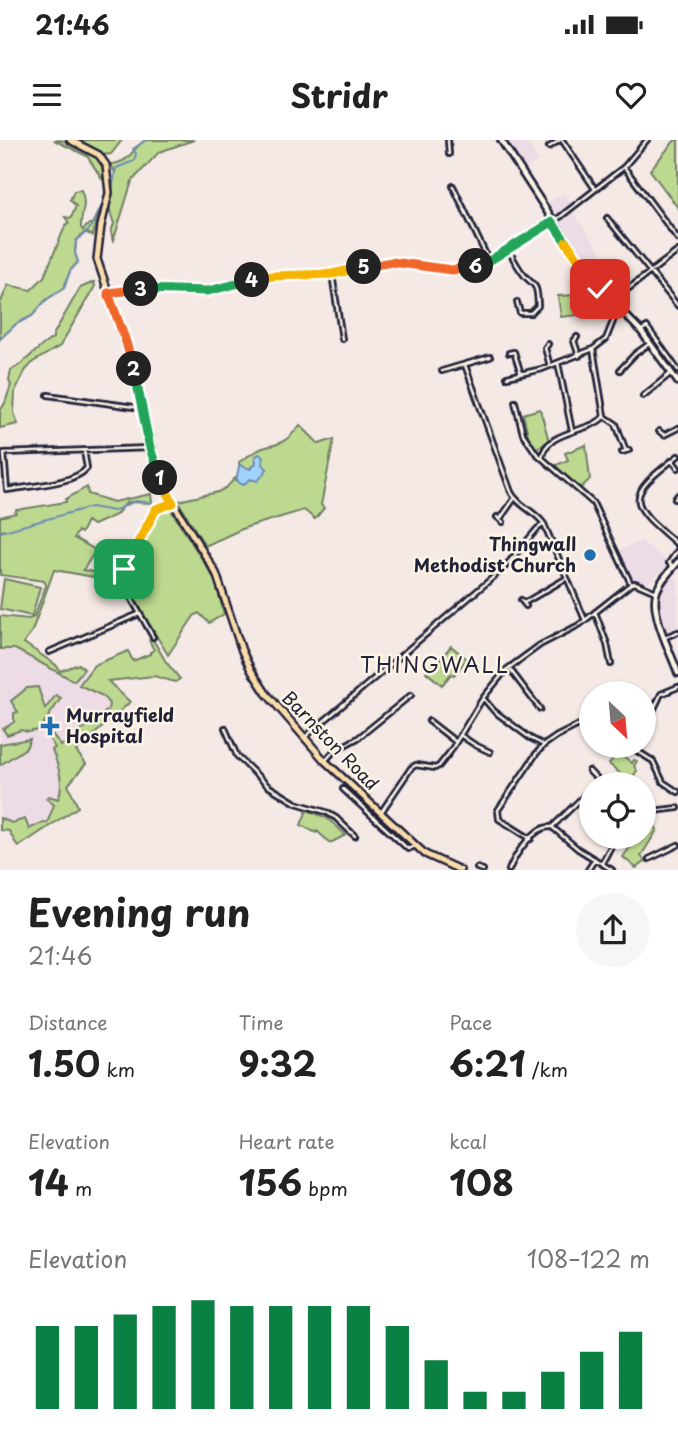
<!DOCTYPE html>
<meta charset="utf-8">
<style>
:root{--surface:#fff;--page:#f6f6f6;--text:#222;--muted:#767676;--accent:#0b8043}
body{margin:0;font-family:"Playpen Sans",sans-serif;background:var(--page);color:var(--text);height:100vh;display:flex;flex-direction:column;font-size:26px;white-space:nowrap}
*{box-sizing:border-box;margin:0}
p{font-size:23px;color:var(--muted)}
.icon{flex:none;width:38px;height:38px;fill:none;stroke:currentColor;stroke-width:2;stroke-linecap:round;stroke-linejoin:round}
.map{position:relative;height:730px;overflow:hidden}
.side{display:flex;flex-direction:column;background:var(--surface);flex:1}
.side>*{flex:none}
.needle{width:46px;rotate:154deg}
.tools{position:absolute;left:579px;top:541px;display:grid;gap:14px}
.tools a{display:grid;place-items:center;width:77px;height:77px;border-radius:50%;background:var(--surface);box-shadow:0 2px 5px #0004;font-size:35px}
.pin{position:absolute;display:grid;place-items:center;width:60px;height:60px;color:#fff;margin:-30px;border-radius:14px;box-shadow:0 4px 10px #0006}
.km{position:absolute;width:35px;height:35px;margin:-18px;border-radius:50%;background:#222;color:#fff;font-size:19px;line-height:35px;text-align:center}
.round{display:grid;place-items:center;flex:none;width:74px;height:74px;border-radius:37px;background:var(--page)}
.summary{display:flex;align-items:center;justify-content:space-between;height:119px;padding:0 28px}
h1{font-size:38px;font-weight:700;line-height:52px}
.stats{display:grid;grid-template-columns:repeat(3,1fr);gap:10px;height:119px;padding:7px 28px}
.stats div{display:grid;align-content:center}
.stats b{font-size:35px;font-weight:700}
.stats small{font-size:19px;font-weight:400}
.stats p{font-size:19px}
.chart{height:196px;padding:14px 28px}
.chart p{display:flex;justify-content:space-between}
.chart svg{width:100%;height:126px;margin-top:7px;stroke:var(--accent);stroke-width:6}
.status{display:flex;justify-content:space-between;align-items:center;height:49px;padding:0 35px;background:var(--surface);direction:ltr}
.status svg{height:19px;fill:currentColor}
header{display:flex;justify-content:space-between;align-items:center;height:91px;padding:0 28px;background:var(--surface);font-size:32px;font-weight:700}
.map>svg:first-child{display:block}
.built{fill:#eddbe5}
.green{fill:#bdd990;stroke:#707e66;stroke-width:2}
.water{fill:#a0d4fe;stroke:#6e8db0;stroke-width:2}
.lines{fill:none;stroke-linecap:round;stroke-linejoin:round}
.stream{stroke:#6e8db0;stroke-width:2}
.minor-casing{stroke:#22223b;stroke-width:8}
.secondary-casing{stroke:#22223b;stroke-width:10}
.primary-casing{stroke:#22223b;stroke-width:10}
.minor{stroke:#fcf5e5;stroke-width:2.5}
.secondary{stroke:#fcf5e5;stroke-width:4.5}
.primary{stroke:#fbddab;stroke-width:5}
.split-1-casing{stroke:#fff;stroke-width:14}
.split-2-casing{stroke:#fff;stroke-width:14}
.split-3-casing{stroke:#fff;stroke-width:14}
.split-4-casing{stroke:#fff;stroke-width:14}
.split-5-casing{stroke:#fff;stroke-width:14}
.split-6-casing{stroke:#fff;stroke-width:14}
.split-7-casing{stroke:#fff;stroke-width:14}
.split-8-casing{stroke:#fff;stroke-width:14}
.split-1{stroke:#f5b400;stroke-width:9}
.split-2{stroke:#22a559;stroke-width:9}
.split-3{stroke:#f0652b;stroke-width:9}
.split-4{stroke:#22a559;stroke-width:9}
.split-5{stroke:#f5b400;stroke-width:9}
.split-6{stroke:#f0652b;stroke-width:9}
.split-7{stroke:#22a559;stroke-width:9}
.split-8{stroke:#f5b400;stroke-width:9}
.poi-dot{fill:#1f6fb2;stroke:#fcf5e5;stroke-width:2.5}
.labels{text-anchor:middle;stroke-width:5;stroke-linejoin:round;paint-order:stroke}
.poi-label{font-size:18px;font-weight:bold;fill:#22223b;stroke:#fcf5e5;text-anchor:end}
.street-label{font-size:18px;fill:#22223b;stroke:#fcf5e5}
.quarter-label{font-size:21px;letter-spacing:2px;fill:#22223b;stroke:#fcf5e5}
</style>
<div class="status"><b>21:46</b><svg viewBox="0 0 49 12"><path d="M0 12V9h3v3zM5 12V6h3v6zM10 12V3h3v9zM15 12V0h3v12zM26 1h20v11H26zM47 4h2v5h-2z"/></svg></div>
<header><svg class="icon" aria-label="menu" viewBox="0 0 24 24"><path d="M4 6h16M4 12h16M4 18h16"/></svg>Stridr<svg class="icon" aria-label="heart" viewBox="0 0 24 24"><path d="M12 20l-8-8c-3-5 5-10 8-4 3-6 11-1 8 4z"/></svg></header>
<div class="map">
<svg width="678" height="730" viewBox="0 0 678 730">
<rect width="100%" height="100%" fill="#f5e9e5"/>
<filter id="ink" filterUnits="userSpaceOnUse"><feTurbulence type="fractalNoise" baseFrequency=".0143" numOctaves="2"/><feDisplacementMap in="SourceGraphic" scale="14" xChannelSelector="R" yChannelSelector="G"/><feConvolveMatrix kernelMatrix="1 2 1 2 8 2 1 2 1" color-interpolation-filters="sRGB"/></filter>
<g filter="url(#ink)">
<path class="built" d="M 506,0 L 526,0 L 539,21 L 525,29 Z
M 564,53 L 572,64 L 569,67 L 626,147 L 612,158 L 588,129 L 547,63 Z
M 641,401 L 666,420 L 666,427 L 648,443 L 631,441 L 618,411 Z
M 672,436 L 678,440 L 678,489 L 665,493 L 659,475 L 659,461 L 660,454 Z
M 0,500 L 60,531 L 79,524 L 106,542 L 129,562 L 73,610 L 66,642 L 76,666 L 22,698 L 0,684 Z"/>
<path class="green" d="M 54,0 C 75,0 99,13 105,33 L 102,39 L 87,16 Z
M 74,0 L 122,0 L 111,14 L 102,15 Z
M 145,0 L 194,0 L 159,12 L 132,41 L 113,102 L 111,91 L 114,84 L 109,67 L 115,33 L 111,24 C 131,22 130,11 145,0 Z
M 675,0 L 678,0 L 678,68 L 650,30 Z
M 81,50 C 88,65 80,74 81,88 L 83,90 L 89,84 L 92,84 L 99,70 L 93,96 L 85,92 L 76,101 L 75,113 L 78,122 L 70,131 L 64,148 L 46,160 L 32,176 L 16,184 L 0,199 L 0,164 L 8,145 L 31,150 L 44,137 L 66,84 L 69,83 L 65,77 L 71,78 L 76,66 L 70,60 L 74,51 Z
M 94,142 L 95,146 L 60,206 L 33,222 L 25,231 L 15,251 L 14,273 L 18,284 L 0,288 L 0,271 L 5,263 L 11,245 L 9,240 L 11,230 C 27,222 37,207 53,198 L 53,195 L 80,148 Z
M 576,155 L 577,175 L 561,177 L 558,156 Z
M 540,269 L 549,301 L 535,309 L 529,299 L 523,274 Z
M 300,285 L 319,304 L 334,299 L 321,365 L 324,368 L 315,379 L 304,370 L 244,388 L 205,406 L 178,361 L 218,352 L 227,347 L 236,337 L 236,340 L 246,341 L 251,339 L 256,323 L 249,329 L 239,325 L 239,322 C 247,317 257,309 266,307 C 282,304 289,299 300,285 Z
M 586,305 L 590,339 L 580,349 L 554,326 L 568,320 L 565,313 Z
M 87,347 L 88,354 L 114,362 L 151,354 L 152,363 L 127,362 L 116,375 L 93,385 L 87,381 L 81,393 L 78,391 L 74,398 L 96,410 L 83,430 L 112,436 L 111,440 L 54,430 L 32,491 L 24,503 L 56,525 L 60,531 L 79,524 L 84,529 L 74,541 L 15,509 L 0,509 L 0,476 L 29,479 L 34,477 L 46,445 L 44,441 L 0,435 L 0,392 L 6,390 L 0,391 L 0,377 L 16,373 L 16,370 L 66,362 L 66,359 Z
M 162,368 L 171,370 L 215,440 L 224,474 L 209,483 L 199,473 L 194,476 L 168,515 L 122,439 L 156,371 Z
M 4,439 L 40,447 L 32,476 L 0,469 Z
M 152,498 L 166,522 L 180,539 L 175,542 L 154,536 L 108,541 L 130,562 L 76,611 L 86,624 L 68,645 L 78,667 L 18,707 L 9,691 L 0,690 L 0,678 L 12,683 L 25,679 L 29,689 L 44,682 L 47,683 L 54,665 L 46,658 L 49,656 L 58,659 C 65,644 58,625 52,610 L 55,608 L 45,592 L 48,588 L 61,606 L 108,570 L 109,564 L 103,556 L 79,545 L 94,525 L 128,511 L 133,521 L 150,514 L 150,512 L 154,510 L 149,500 Z
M 451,506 L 467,519 L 454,535 L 451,534 L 442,545 L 426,532 L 435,521 L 438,522 Z
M 38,547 L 45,569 L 56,555 L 61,558 L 39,590 L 28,592 L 21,590 L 7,595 L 3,589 L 14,582 L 14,573 L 18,572 L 11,561 L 27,548 Z
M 30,599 L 26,608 L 0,625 L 0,604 Z
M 618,612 L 632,623 L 634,620 L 637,621 L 634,626 L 637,631 L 629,641 L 609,624 Z
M 307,670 L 327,678 L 346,695 L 330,703 L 317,691 L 316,693 L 301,685 Z
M 648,672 L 657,690 L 641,716 L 645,721 L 636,728 L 623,717 L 637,697 L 644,696 Z"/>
<path class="water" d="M 259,314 L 263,317 L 262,323 L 267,329 L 258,341 L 250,339 L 243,345 C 232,339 239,334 239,325 L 251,329 L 256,323 L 255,317 Z"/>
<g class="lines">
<path class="stream" d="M 111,52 L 116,28 L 134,21 L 136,14 L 133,9 L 146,0
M 0,199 L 16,184 L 32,176 L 46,160 L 64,148 L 70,131 L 78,122 L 75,113 L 76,101 L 89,90 L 104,62
M 0,392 L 91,367 L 114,371 L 135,361 L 152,363"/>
<defs>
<path id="minor" d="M 448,0 L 449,14
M 562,0 L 595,49
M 549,7 L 560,0
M 624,27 L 678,99
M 453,46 L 489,121
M 607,78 L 678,166
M 508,109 C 512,116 516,124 521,131 C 533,149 537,137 538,166 L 531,173 L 520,173 L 517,162
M 332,134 L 342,199
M 110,153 L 145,148 L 208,151 L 238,142 L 272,136 L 332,134 L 392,122 L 452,130 L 479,125 L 560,77 L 624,27 L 647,0
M 612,161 L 678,111
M 618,169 L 606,199 L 593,209 L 604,276 L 616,284 L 626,311
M 642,190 L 647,187 L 678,230
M 577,197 L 574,201 L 579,216
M 548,204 L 545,208 L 550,226
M 509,213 L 514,212 L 521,234
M 558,223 L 572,291
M 465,225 L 511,352 C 518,366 535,371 544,384 L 585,480
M 620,230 L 635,214 L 649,204
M 442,231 L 490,217
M 507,237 L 542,229 L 593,209
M 48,255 L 141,268
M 643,256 L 670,234
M 515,262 L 523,294 L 536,313 L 593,363 L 631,444
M 659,291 L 664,295 L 678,288
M 84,311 L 87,328 C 75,344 28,346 7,350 L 4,313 L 150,308
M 622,312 L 629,310
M 678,316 C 623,358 628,362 678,405
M 542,318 C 544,290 594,292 604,276
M 672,320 L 678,328
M 675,359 L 678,355
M 497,377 L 503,382
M 500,379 L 514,359
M 673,426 L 669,423 L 678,410
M 521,460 L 526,466
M 524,463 L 567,438
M 595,472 L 607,504 L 611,524
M 153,497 L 120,438 L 156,369 L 173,363
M 665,497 L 678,492
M 49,512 L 139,474
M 509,528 L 540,569
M 483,558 L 494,571 L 530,598 L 544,605 L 536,614 L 498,670 L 499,679 L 531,699
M 644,577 L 651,575 L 661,554 L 678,547
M 429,581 L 456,602
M 225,588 L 237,616 L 268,646 L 296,663 L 326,672 L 336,678 L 355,696
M 460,595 L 475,605 L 490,612
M 304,598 L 504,428 L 537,389 L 544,384
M 544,605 L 557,596 L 581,584
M 629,606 L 653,621 L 663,642 L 678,652
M 325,621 L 334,611 L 358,598 L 411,555
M 589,631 L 602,644
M 343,649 L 408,709 L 415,706
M 644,668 L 653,671 L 678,668
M 382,671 L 411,628 L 416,625 L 435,628 L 439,626 L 450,612 L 483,558 L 506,530 L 540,505 L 579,485 L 631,444 L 635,443 L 656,452
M 552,687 L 592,648
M 649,719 L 678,705
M 602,723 L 617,696
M 477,728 L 483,730
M 509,730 C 515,715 534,685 552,687 L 578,709 L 612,730
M 588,730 L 595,719"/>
<path id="secondary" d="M 501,0 L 584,128 L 600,149 L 641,191 L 678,242
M 678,422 C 670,431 659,442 656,454 C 651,475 671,513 678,533"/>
<path id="primary" d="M 70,0 L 99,15 L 106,25 L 109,53 L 101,86 L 97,119 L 132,223 L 156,329 L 173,363 L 216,433 L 242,511 L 251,530 L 266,553 L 325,621 L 425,714 L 460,730"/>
</defs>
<use href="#minor" class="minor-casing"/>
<use href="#secondary" class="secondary-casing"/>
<use href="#primary" class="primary-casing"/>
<use href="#minor" class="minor"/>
<use href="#secondary" class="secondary"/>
<use href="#primary" class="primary"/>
</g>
</g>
<g class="lines" filter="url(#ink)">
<defs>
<path id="split-1" d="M 124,429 L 156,369 L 173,363 L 160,338"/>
<path id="split-2" d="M 134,229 L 150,308 L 160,338"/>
<path id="split-3" d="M 134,229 L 125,199 L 108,153 L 141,149"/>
<path id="split-4" d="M 141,149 L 208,151 L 252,140"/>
<path id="split-5" d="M 252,140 L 272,136 L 332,134 L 364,127"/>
<path id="split-6" d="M 364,127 L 392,122 L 452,130 L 476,126"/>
<path id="split-7" d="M 476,126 L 489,121 L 552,82 L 566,102"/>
<path id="split-8" d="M 566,102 L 600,149"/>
</defs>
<use href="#split-1" class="split-1-casing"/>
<use href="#split-2" class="split-2-casing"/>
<use href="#split-3" class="split-3-casing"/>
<use href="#split-4" class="split-4-casing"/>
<use href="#split-5" class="split-5-casing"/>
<use href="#split-6" class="split-6-casing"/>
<use href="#split-7" class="split-7-casing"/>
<use href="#split-8" class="split-8-casing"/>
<use href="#split-1" class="split-1"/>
<use href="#split-2" class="split-2"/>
<use href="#split-3" class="split-3"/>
<use href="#split-4" class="split-4"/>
<use href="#split-5" class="split-5"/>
<use href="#split-6" class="split-6"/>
<use href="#split-7" class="split-7"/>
<use href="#split-8" class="split-8"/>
</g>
<g class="poi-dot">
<circle cx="590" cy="415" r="7"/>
<path d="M46.5 575.5h7v7h7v7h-7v7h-7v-7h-7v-7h7z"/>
</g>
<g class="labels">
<g class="poi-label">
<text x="576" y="411">Thingwall<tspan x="576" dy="21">Methodist Church</tspan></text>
<text x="66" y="582" text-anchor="start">Murrayfield<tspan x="66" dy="21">Hospital</tspan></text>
</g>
<g class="street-label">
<text transform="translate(330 601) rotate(46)" y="6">Barnston Road</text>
</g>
<g class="quarter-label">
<text x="435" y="533">THINGWALL</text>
</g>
</g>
</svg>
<div class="tools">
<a><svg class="needle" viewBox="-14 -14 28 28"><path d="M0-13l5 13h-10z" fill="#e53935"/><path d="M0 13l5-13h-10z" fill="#767676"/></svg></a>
<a><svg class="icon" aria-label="locate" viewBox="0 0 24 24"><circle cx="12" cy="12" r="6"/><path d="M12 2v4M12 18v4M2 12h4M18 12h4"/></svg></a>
</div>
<div class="pin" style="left:124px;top:429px;background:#1e9e55"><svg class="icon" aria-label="arrive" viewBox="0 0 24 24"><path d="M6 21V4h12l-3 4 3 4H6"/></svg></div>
<div class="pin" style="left:600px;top:149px;background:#d93025"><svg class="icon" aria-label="check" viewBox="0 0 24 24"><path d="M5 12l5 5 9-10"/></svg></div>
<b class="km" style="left:160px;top:338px">1</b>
<b class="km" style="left:134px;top:229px">2</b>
<b class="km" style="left:141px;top:149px">3</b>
<b class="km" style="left:252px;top:140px">4</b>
<b class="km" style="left:364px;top:127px">5</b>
<b class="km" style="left:476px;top:126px">6</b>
</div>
<section class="side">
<div class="summary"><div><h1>Evening run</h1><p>21:46</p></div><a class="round"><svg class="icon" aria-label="share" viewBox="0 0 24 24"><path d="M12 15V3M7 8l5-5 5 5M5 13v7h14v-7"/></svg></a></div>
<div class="stats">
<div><p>Distance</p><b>1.50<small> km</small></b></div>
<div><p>Time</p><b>9:32</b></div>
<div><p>Pace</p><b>6:21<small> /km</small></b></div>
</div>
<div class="stats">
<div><p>Elevation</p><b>14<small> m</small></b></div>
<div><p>Heart rate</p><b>156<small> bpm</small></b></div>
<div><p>kcal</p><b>108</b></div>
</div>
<div class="chart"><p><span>Elevation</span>108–122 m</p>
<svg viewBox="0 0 160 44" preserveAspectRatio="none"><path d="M5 44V15M15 44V15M25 44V11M35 44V8M45 44V6M55 44V8M65 44V8M75 44V8M85 44V8M95 44V15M105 44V27M115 44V38M125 44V38M135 44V31M145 44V24M155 44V17"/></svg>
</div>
</section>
